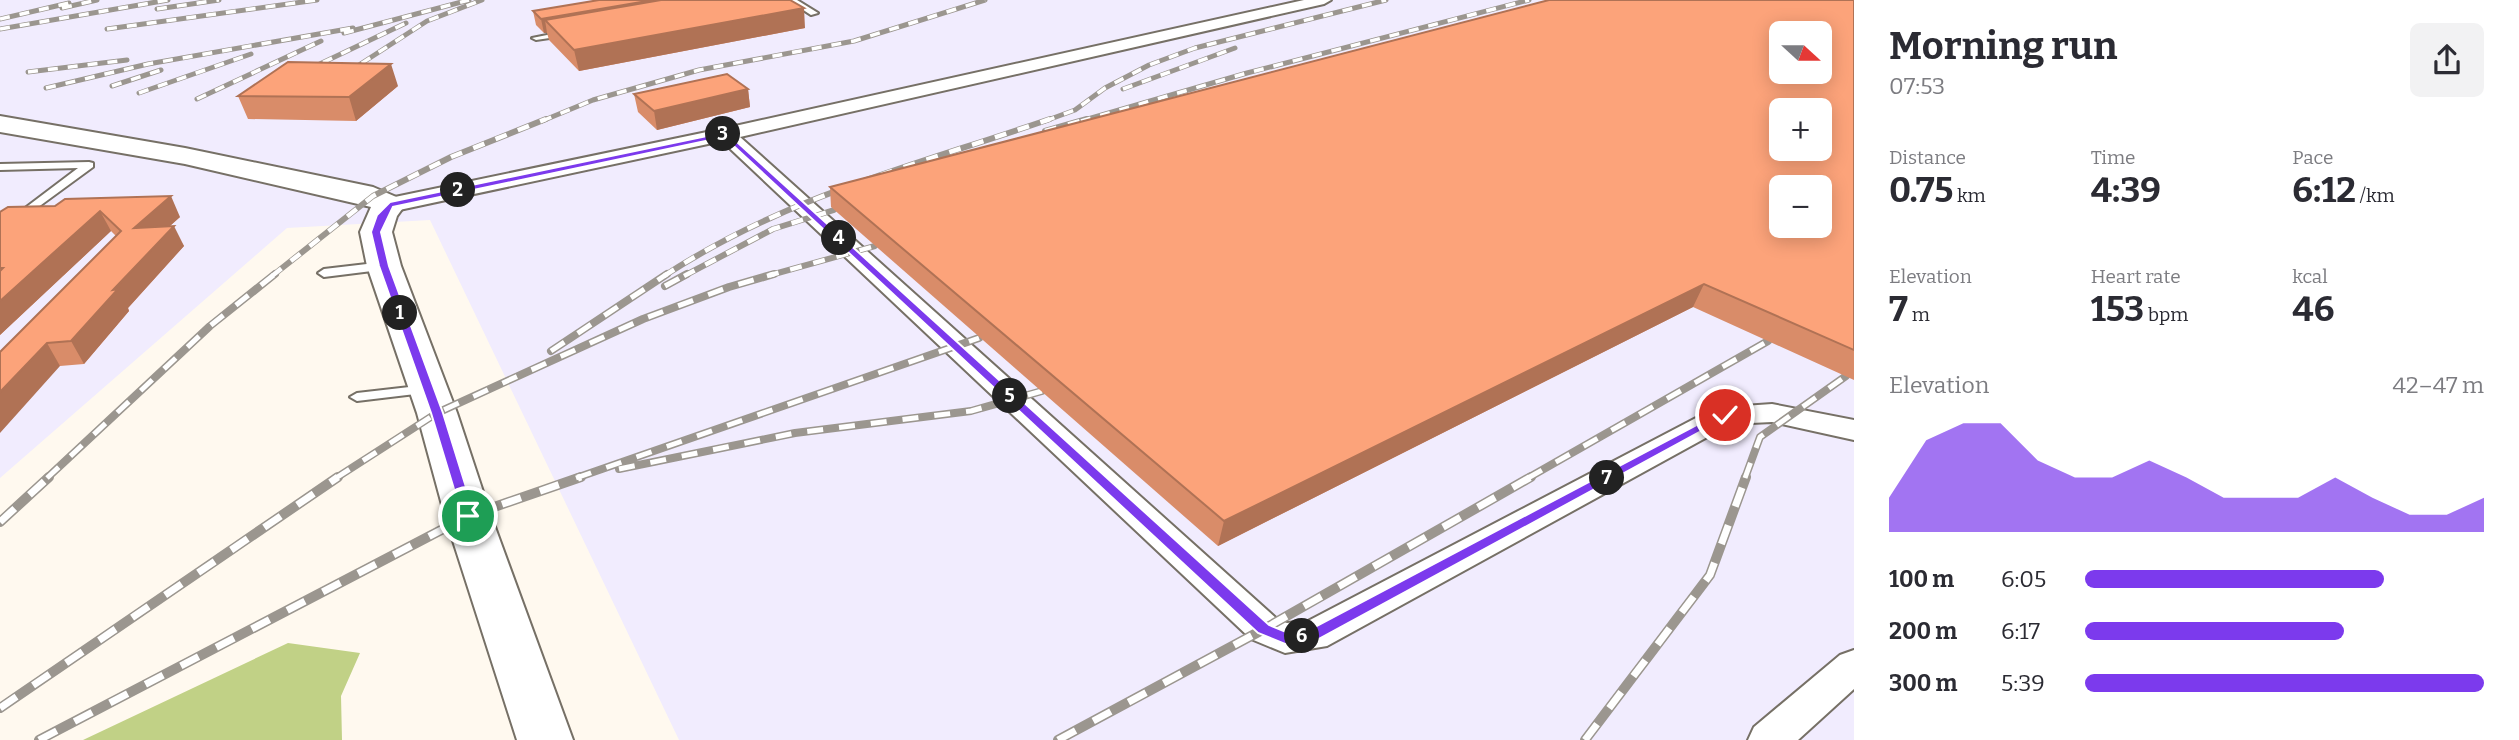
<!DOCTYPE html>
<meta charset="utf-8">
<style>
:root{--surface:#fff;--page:#f2f2f3;--text:#2b2b33;--muted:#7c7c81;--accent:#7c3aed}
body{margin:0;font-family:Bitter,serif;background:var(--page);color:var(--text);height:100vh;display:flex;flex-direction:column;font-size:26px;white-space:nowrap}
*{box-sizing:border-box;margin:0}
p{font-size:23px;color:var(--muted)}
.icon{flex:none;width:38px;height:38px;fill:none;stroke:currentColor;stroke-width:2;stroke-linecap:round;stroke-linejoin:round}
.map{position:relative;flex:1;overflow:hidden}
.drawer{display:flex;flex-direction:column;background:var(--surface);width:665px}
.drawer>*{flex:none}
.needle{width:46px;rotate:111deg}
.tools{position:absolute;left:1769px;top:21px;display:grid;gap:14px}
.tools a{display:grid;place-items:center;width:63px;height:63px;border-radius:10px;background:var(--surface);box-shadow:0 4px 18px #0003;font-size:35px}
.pin{position:absolute;display:grid;place-items:center;width:60px;height:60px;color:#fff;margin:-30px;border:4px solid #fff;border-radius:50%;box-shadow:0 2px 7px #0007}
.km{position:absolute;width:35px;height:35px;margin:-18px;border-radius:50%;background:#222;color:#fff;font-size:19px;line-height:35px;text-align:center}
.round{display:grid;place-items:center;flex:none;width:74px;height:74px;border-radius:10px;background:var(--page)}
.headline{display:flex;align-items:center;justify-content:space-between;height:119px;padding:0 35px}
h1{font-size:38px;font-weight:700;line-height:52px}
.figures{display:grid;grid-template-columns:repeat(3,1fr);gap:10px;height:119px;padding:7px 35px}
.figures div{display:grid;align-content:center}
.figures b{font-size:35px;font-weight:700}
.figures small{font-size:19px;font-weight:400}
.figures p{font-size:19px}
.chart{height:196px;padding:14px 35px}
.chart p{display:flex;justify-content:space-between}
.chart svg{width:100%;height:126px;margin-top:7px;fill:var(--accent);opacity:.7}
ul{padding:0 35px;list-style:none;font-size:23px}
li{display:grid;grid-template-columns:112px 84px 1fr;align-items:center;height:52px}
li i{height:18px;border-radius:9px;background:var(--accent)}
main{display:flex;flex:1;min-height:0}
.map>svg:first-child{display:block}
.industrial{fill:#f1ecfe;fill-rule:evenodd}
.green{fill:#c1d186}
.lines{fill:none;stroke-linecap:round;stroke-linejoin:round}
.lane-casing{stroke:#767066;stroke-width:4}
.street-casing{stroke:#767066;stroke-width:4}
.primary-casing{stroke:#767066;stroke-width:4}
.lane{fill:#fff;fill-rule:evenodd}
.street{fill:#fff;fill-rule:evenodd}
.primary{fill:#fff;fill-rule:evenodd}
.rail-far3-casing{stroke:#9b968f;stroke-width:5}
.rail-far2-casing{stroke:#9b968f;stroke-width:6}
.rail-far1-casing{stroke:#9b968f;stroke-width:8}
.rail-casing{stroke:#9b968f;stroke-width:10}
.rail-far3{stroke:#fff;stroke-width:3.5;stroke-dasharray:10;stroke-linecap:butt}
.rail-far2{stroke:#fff;stroke-width:4.5;stroke-dasharray:12;stroke-linecap:butt}
.rail-far1{stroke:#fff;stroke-width:5;stroke-dasharray:16;stroke-linecap:butt}
.rail{stroke:#fff;stroke-width:7;stroke-dasharray:20;stroke-linecap:butt}
.wall{fill:#d98c69}
.shaded-wall{fill:#b07255}
.building{fill:#fca37a;stroke:#b07255;stroke-width:2;fill-rule:evenodd}
.route{fill:#7c3aed;stroke:#fff;stroke-width:2}
</style>
<main>
<div class="map">
<svg width="1854" height="740" viewBox="0 0 1854 740">
<rect width="100%" height="100%" fill="#fff9ef"/>
<path class="industrial" d="M 0,0 L 1854,0 L 1854,740 L 679,740 L 430,220 L 287,228 L 0,478 ZM 1782,33 L 1820,33 L 1820,72 L 1782,72 ZM 1782,110 L 1820,110 L 1820,149 L 1782,149 ZM 1782,187 L 1820,187 L 1820,226 L 1782,226 Z"/>
<path class="green" d="M 288,643 L 360,653 L 341,696 L 342,740 L 83,740 Z"/>
<g class="lines">
<defs>
<path id="lane" d="M 788,0 L 797,0 L 818,13 L 811,15 Z
M 567,31 L 571,33 L 570,35 L 536,40 L 532,38 Z
M 89,162 L 93,163 L 93,167 L 0,235 L 0,227 L 78,168 L 0,170 L 0,164 Z
M 384,262 L 388,263 L 390,266 L 388,269 L 324,277 L 318,273 L 324,269 Z
M 427,385 L 434,389 L 432,392 L 357,401 L 350,397 L 357,393 Z"/>
<path id="street" d="M 1304,0 L 1331,0 L 1324,4 L 740,137 L 1277,619 L 1287,623 L 1308,621 L 1715,408 L 1772,404 L 1854,420 L 1854,440 L 1772,422 L 1731,424 L 1327,646 L 1285,653 L 1251,639 L 722,141 L 390,212 L 379,205 L 390,198 L 726,128 Z
M 1854,650 L 1854,689 L 1798,740 L 1748,740 L 1754,727 L 1840,655 Z"/>
<path id="primary" d="M 0,116 L 185,148 L 373,187 L 401,199 L 405,205 L 397,216 L 392,232 L 401,266 L 457,413 L 491,516 L 573,740 L 517,740 L 445,516 L 417,413 L 367,266 L 360,232 L 371,207 L 185,164 L 0,132 Z"/>
</defs>
<use href="#lane" class="lane-casing"/>
<use href="#street" class="street-casing"/>
<use href="#primary" class="primary-casing"/>
<use href="#lane" class="lane"/>
<use href="#street" class="street"/>
<use href="#primary" class="primary"/>
<defs>
<path id="rail-far3" d="M 62,8 L 97,0
M 157,9 L 219,0
M 0,19 L 69,3
M 0,29 L 168,0
M 107,29 L 317,0
M 344,33 L 469,0
M 305,71 L 406,23
M 28,72 L 127,60
M 345,74 L 427,21 L 482,0
M 112,86 L 161,70
M 46,88 L 148,64 L 353,28
M 1123,89 L 1235,48
M 139,93 L 251,54
M 197,99 L 321,41
M 542,121 L 593,100 L 699,70 L 854,41 L 985,0
M 1045,121 L 1075,110 L 1105,88 L 1149,65 L 1195,48 L 1386,0
M 1081,121 L 1247,73 L 1529,0"/>
<path id="rail-far2" d="M 1045,131 L 1087,119
M 272,276 L 373,196 L 451,157 L 546,119
M 664,276 C 786,196 914,166 1050,119
M 684,276 L 773,229 L 834,210
M 767,276 L 875,246"/>
<path id="rail-far1" d="M 665,286 L 687,274
M 551,351 L 667,274
M 619,469 L 795,433 L 971,411 L 1042,391
M 47,478 L 210,326 L 275,274
M 336,478 L 437,413 L 643,319 L 729,287 L 774,274
M 576,478 L 979,338
M 1528,478 L 1768,341
M 1745,478 L 1760,437 L 1846,376"/>
<path id="rail" d="M 0,522 L 49,477
M 0,708 L 338,477
M 39,740 L 468,516 L 581,477
M 1058,740 L 1264,629 L 1531,477
M 1585,740 L 1710,575 L 1746,477"/>
</defs>
<use href="#rail-far3" class="rail-far3-casing"/>
<use href="#rail-far2" class="rail-far2-casing"/>
<use href="#rail-far1" class="rail-far1-casing"/>
<use href="#rail" class="rail-casing"/>
<use href="#rail-far3" class="rail-far3"/>
<use href="#rail-far2" class="rail-far2"/>
<use href="#rail-far1" class="rail-far1"/>
<use href="#rail" class="rail"/>
</g>
<path class="wall" d="M 1854,0 L 1854,380 L 1693,307 L 1218,546 L 831,207 L 830,187 Z
M 533,11 L 805,28 L 579,71 L 549,40 L 547,33 L 544,33 L 536,25 Z
M 398,86 L 356,121 L 248,119 L 238,96 Z
M 748,89 L 750,107 L 657,130 L 638,112 L 634,94 Z
M 55,206 L 180,217 L 170,226 L 184,246 L 128,308 L 129,311 L 84,364 L 60,366 L 0,352 L 116,236 L 111,231 L 0,335 L 0,212 Z"/>
<path class="shaded-wall" d="M 653,0 L 730,0 L 545,20 L 547,33 L 544,33 L 541,19 Z
M 804,8 L 805,28 L 579,71 L 574,50 Z
M 391,64 L 398,86 L 356,121 L 349,97 Z
M 748,89 L 750,107 L 657,130 L 654,111 Z
M 171,196 L 180,217 L 145,248 L 134,228 Z
M 100,211 L 111,231 L 0,335 L 0,301 Z
M 174,226 L 184,246 L 128,308 L 129,311 L 84,364 L 71,341 L 113,290 Z
M 1704,284 L 1693,307 L 1218,546 L 1224,521 Z
M 47,343 L 60,366 L 0,433 L 0,392 Z"/>
<path class="building" d="M 599,0 L 653,0 L 541,19 L 533,11 Z
M 661,0 L 790,0 L 804,8 L 574,50 L 545,20 Z
M 1549,0 L 1854,0 L 1854,350 L 1704,284 L 1224,521 L 830,187 ZM 1782,33 L 1820,33 L 1820,72 L 1782,72 ZM 1782,110 L 1820,110 L 1820,149 L 1782,149 ZM 1782,187 L 1820,187 L 1820,226 L 1782,226 Z
M 288,62 L 391,64 L 349,97 L 238,96 Z
M 727,74 L 748,89 L 654,111 L 634,94 Z
M 171,196 L 134,228 L 174,226 L 113,290 L 118,289 L 71,341 L 47,343 L 0,392 L 0,352 L 121,231 L 100,211 L 0,301 L 0,271 L 3,268 L 0,268 L 0,212 L 8,207 L 55,206 L 65,199 Z"/>
<path class="route" d="M 726,132 L 1269,625 L 1286,632 L 1311,629 L 1721,412 L 1731,415 L 1319,639 L 1285,644 L 1258,633 L 724,137 L 393,207 L 381,232 L 389,266 L 443,413 L 475,516 L 468,521 L 463,519 L 431,413 L 379,266 L 371,232 L 377,215 L 390,202 Z"/>
</svg>
<div class="tools">
<a><svg class="needle" viewBox="-14 -14 28 28"><path d="M0-13l5 13h-10z" fill="#e53935"/><path d="M0 13l5-13h-10z" fill="#7c7c81"/></svg></a>
<a>+</a>
<a>−</a>
</div>
<div class="pin" style="left:468px;top:516px;background:#1e9e55"><svg class="icon" aria-label="arrive" viewBox="0 0 24 24"><path d="M6 21V4h12l-3 4 3 4H6"/></svg></div>
<div class="pin" style="left:1725px;top:415px;background:#d93025"><svg class="icon" aria-label="check" viewBox="0 0 24 24"><path d="M5 12l5 5 9-10"/></svg></div>
<b class="km" style="left:400px;top:313px">1</b>
<b class="km" style="left:458px;top:190px">2</b>
<b class="km" style="left:723px;top:134px">3</b>
<b class="km" style="left:839px;top:238px">4</b>
<b class="km" style="left:1010px;top:396px">5</b>
<b class="km" style="left:1302px;top:636px">6</b>
<b class="km" style="left:1607px;top:478px">7</b>
</div>
<section class="drawer">
<div class="headline"><div><h1>Morning run</h1><p>07:53</p></div><a class="round"><svg class="icon" aria-label="share" viewBox="0 0 24 24"><path d="M12 15V3M7 8l5-5 5 5M5 13v7h14v-7"/></svg></a></div>
<div class="figures">
<div><p>Distance</p><b>0.75<small> km</small></b></div>
<div><p>Time</p><b>4:39</b></div>
<div><p>Pace</p><b>6:12<small> /km</small></b></div>
</div>
<div class="figures">
<div><p>Elevation</p><b>7<small> m</small></b></div>
<div><p>Heart rate</p><b>153<small> bpm</small></b></div>
<div><p>kcal</p><b>46</b></div>
</div>
<div class="chart"><p><span>Elevation</span>42–47 m</p>
<svg viewBox="0 0 160 44" preserveAspectRatio="none"><path d="M0 44V32L10 12L20 6L30 6L40 19L50 25L60 25L70 19L80 25L90 32L100 32L110 32L120 25L130 32L140 38L150 38L160 32V44z"/></svg>
</div>
<ul>
<li><b>100 m</b>6:05<i style="width:75%"></i></li>
<li><b>200 m</b>6:17<i style="width:65%"></i></li>
<li><b>300 m</b>5:39<i style="width:100%"></i></li>
</ul>
</section>
</main>
